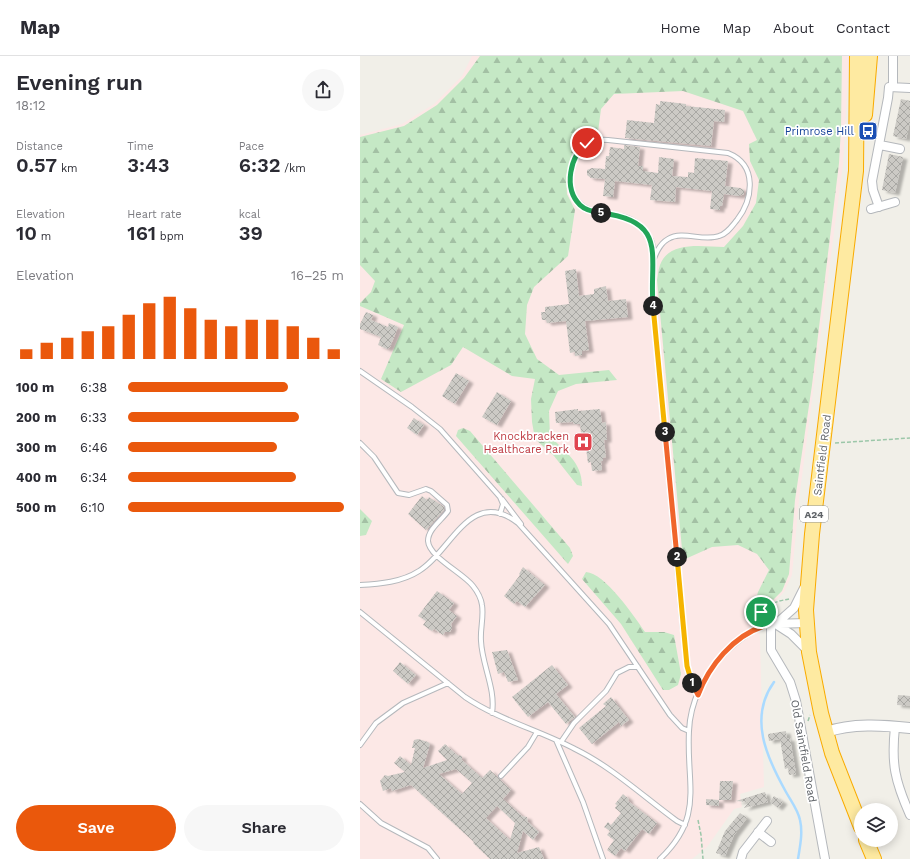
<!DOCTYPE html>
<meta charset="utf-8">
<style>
:root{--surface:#fff;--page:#f7f7f7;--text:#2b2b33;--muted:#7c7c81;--line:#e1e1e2;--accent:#ea580c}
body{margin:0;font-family:"Work Sans",sans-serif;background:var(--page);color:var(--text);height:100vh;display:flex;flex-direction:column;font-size:15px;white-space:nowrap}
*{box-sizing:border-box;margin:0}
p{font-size:13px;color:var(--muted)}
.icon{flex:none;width:22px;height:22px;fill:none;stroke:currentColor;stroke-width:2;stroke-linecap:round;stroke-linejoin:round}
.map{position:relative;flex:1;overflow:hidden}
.drawer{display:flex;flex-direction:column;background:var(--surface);width:360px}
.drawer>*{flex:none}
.controls{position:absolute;left:494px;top:747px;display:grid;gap:8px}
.controls a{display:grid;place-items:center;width:44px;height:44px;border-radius:50%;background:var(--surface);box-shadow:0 2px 10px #0003;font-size:20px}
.pin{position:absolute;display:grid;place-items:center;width:34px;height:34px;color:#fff;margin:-17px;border:2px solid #fff;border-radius:50%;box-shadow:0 1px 4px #0007}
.km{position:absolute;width:20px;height:20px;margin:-10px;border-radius:50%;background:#222;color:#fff;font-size:11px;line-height:20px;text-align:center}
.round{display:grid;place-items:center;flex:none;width:42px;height:42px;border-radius:21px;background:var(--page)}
.overview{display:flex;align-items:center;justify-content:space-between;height:68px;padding:0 16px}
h1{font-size:22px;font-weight:600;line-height:30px}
.metrics{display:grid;grid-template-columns:repeat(3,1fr);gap:6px;height:68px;padding:4px 16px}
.metrics div{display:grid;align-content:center}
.metrics b{font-size:20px;font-weight:600}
.metrics small{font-size:11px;font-weight:400}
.metrics p{font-size:11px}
.chart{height:112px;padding:8px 16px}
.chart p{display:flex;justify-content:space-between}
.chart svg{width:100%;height:72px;margin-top:4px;stroke:var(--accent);stroke-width:6}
.primary-button{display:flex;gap:8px;margin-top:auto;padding:8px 16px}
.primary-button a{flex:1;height:46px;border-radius:24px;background:var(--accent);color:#fff;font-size:16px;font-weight:600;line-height:46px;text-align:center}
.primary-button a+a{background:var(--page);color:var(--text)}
ul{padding:0 16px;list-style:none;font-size:13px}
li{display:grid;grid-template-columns:64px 48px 1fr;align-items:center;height:30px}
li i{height:10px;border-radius:5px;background:var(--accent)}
header{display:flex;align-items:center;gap:24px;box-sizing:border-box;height:56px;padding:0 20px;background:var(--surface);border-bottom:1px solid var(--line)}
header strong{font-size:19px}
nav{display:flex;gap:22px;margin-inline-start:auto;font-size:14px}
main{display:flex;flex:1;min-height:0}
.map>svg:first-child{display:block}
.medical{fill:#fce8e6}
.forest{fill:url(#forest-firs)}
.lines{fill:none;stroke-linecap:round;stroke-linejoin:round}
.stream{stroke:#aadaff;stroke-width:2.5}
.building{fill:url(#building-cross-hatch);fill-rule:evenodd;filter:url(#shadow)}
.service-casing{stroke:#b5b8bc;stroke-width:6}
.minor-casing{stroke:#b5b8bc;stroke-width:10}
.tertiary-casing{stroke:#b5b8bc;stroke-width:12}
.trunk-casing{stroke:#f9ab00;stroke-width:16}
.path{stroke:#9cc7a9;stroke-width:1.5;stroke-dasharray:4 2;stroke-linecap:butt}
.service{stroke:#fff;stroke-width:4}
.minor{stroke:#fff;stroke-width:8}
.tertiary{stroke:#fff;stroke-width:10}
.trunk{stroke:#feeaa1;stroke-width:14}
.split-1-casing{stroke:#fff;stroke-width:8}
.split-2-casing{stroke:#fff;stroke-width:8}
.split-3-casing{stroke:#fff;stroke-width:8}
.split-4-casing{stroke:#fff;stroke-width:8}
.split-5-casing{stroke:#fff;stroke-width:8}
.split-6-casing{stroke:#fff;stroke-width:8}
.split-1{stroke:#f0652b;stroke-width:5}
.split-2{stroke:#f5b400;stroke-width:5}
.split-3{stroke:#f0652b;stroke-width:5}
.split-4{stroke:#f5b400;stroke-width:5}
.split-5{stroke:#22a559;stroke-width:5}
.split-6{stroke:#22a559;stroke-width:5}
.labels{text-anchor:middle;stroke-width:3.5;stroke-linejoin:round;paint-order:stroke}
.shield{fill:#fff;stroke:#8f9295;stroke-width:1}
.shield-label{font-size:10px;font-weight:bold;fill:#5f6368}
.transit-label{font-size:11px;fill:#164399;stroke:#fff;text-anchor:end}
.health-label{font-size:11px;fill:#be3a42;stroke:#fff;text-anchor:end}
.street-label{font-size:11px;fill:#5f6368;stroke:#fff}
</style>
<header>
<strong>Map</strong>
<nav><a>Home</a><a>Map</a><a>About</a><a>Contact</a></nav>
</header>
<main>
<section class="drawer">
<div class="overview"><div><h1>Evening run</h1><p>18:12</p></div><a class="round"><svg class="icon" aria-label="share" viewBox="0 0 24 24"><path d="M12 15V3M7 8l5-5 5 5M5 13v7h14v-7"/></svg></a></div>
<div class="metrics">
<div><p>Distance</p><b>0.57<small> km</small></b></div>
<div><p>Time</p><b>3:43</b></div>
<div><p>Pace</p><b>6:32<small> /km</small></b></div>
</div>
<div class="metrics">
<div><p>Elevation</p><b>10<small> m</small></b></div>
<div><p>Heart rate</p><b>161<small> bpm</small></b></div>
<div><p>kcal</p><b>39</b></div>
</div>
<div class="chart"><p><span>Elevation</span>16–25 m</p>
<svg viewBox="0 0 160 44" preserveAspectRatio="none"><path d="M5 44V38M15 44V34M25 44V31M35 44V27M45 44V24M55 44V17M65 44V10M75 44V6M85 44V13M95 44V20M105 44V24M115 44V20M125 44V20M135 44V24M145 44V31M155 44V38"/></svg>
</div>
<ul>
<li><b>100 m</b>6:38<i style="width:74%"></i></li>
<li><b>200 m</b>6:33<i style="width:79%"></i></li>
<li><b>300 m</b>6:46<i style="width:69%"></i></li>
<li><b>400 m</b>6:34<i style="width:78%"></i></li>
<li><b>500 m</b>6:10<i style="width:100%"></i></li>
</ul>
<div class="primary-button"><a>Save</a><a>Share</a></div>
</section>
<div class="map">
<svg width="550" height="803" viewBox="0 0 550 803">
<defs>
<pattern id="forest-firs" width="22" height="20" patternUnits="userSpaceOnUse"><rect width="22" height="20" fill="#c5e8c5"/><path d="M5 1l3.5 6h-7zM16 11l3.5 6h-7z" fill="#a3c0a4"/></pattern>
<pattern id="building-cross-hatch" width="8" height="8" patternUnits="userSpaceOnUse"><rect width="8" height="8" fill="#cccac5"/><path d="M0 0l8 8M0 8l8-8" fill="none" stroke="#a9a8a4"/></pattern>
<filter id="shadow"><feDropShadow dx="4.5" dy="2.5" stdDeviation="1" flood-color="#0004"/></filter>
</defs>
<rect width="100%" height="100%" fill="#f1efe8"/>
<path class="medical" d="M 112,0 L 489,0 L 483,108 L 439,443 L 432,519 L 424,536 L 411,550 L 398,558 L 400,585 L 404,731 L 380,738 L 382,751 L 374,753 L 347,791 L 332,803 L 0,803 L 0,79 L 42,68 L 74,48 L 102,20 Z"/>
<path class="forest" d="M 120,0 L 482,0 L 481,72 L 479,107 L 452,329 L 435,444 L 429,518 L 422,535 L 409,548 L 398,554 L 394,550 L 398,536 L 409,514 L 397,498 L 378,489 L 352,491 L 323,504 L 297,224 C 298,220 298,214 300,209 C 309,184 343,191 364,191 L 383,170 L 396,147 L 399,124 L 390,105 L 389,88 L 397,84 L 383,55 L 323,35 L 254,38 L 241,53 L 238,76 L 222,86 L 214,94 L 206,120 L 207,138 L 215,154 L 208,200 L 174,231 L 167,249 L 165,278 L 177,303 L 199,319 L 249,314 L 257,324 L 216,328 L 198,335 L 189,355 L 190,380 C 205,396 222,406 222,430 L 217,429 L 194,400 L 175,383 L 172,366 L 171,343 L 175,323 L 152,320 L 103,291 L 91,309 L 41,336 L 21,323 L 44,269 L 0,250 L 0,247 L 11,236 L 15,225 L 0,209 L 0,81 L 44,70 L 77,49 L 104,22 Z
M 103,372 L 110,375 L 210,492 L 213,500 L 208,508 L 96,380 L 98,374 Z
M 0,453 L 12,465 L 6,479 L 0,480 Z
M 226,516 C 245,517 274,560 285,576 L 304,576 L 314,579 L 321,618 L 318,629 L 309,634 L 303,634 L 261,568 L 222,523 Z"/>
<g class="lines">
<path class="stream" d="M 414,626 C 388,662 407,702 426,736 C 431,745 438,754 440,764 C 443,777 440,790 438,803"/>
</g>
<path class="building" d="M 541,43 L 550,45 L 550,66 L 546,83 L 533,80 Z
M 300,45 L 326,48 L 326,50 L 365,54 L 364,66 L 354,65 L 351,90 L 265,82 L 267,64 L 294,67 L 296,48 L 300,49 Z
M 264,89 L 280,91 L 278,110 L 283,110 L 283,115 L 298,117 L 299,101 L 314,103 L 312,120 L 328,121 L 328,116 L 334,117 L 335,102 L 368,105 L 365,130 L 380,132 L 384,134 L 384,138 L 379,140 L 364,138 L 362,150 L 360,150 L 360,154 L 350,153 L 352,135 L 316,131 L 315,146 L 290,144 L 292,129 L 255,125 L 253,141 L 243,140 L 245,123 L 231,122 L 227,119 L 227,114 L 232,112 L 245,113 L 246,100 L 249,100 L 250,91 L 264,93 Z
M 529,98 L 543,101 L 535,137 L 522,134 Z
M 216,213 L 219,240 L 234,238 L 234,233 L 246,230 L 248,245 L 266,243 L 268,261 L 225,265 L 229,294 L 222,295 L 222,299 L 215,300 L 215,296 L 210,297 L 206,265 L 187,267 L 186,264 L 182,264 L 181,256 L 185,256 L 185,251 L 209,248 L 205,215 Z
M 6,256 L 13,259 L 11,264 L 28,271 L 29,267 L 38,271 L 30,291 L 27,293 L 18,289 L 21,281 L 0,273 L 0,268 Z
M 96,317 L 109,325 L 95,348 L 82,340 Z
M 137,336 L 151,345 L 137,369 L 122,361 Z
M 218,353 L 218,355 L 240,353 L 242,367 L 246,366 L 247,384 L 244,384 L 246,401 L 243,402 L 243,405 L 241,405 L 242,414 L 232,415 L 231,406 L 228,407 L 225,385 L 222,386 L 220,368 L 214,368 L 213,366 L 196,367 L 195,356 Z
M 54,362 L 64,369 L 57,379 L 47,372 Z
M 62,440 L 67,444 L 69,441 L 84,451 L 84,454 L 66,474 L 48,458 Z
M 163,511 L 185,529 L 165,551 L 157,545 L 154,548 L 144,540 L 160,519 L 159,518 Z
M 77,535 L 94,547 L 89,554 L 97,560 L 91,568 L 92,572 L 90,576 L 85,576 L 83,579 L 74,573 L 72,575 L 63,569 L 66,565 L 58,560 Z
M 147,594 L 158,624 L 148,626 L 144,616 L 138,618 L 132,596 Z
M 40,606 L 56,619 L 48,628 L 33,615 Z
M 192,609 L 208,629 L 196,638 L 215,661 L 206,668 L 188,646 L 168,661 L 152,641 Z
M 538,639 L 550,640 L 550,650 L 537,649 Z
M 251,641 L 269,664 L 261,670 L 259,666 L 232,688 L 219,672 L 246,650 L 243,648 Z
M 426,675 L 427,683 L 430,682 L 436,718 L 429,719 L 428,712 L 425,713 L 420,683 L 409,685 L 408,678 Z
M 58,683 L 68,686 L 70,688 L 63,712 L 87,704 L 78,695 L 85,688 L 97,699 L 102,700 L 102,704 L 122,722 L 130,714 L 151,734 L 143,743 L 162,760 L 167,761 L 168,766 L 179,776 L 173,784 L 163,775 L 157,797 L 179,791 L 184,803 L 130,803 L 113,787 L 114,786 L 51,729 L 32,735 L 31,732 L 23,735 L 20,725 L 25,719 L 28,720 L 45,716 L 34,707 L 40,700 L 51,709 L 55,692 L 52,692 L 54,684 ZM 96,713 L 112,727 L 102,738 L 79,718 ZM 137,750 L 155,767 L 150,784 L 126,762 Z
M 360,725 L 373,725 L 371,744 L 359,744 Z
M 405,736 L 408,746 L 384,752 L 389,746 L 376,745 Z
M 263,738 L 269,743 L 268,745 L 297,767 L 289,778 L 282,773 L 265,795 L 261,792 L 255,800 L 247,794 L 254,784 L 247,779 L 250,775 L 244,771 L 248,766 L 251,769 L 261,757 L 255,752 L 257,749 L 255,748 Z
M 414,740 L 423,746 L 418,752 L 410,746 Z
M 346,743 L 359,744 L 359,750 L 346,749 Z
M 380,757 L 387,762 L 374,779 L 365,800 L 356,797 L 365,775 Z"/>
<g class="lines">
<defs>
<path id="service" d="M 292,208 C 295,199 299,188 308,183 C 323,174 343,186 359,180 C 367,178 372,170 377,164 C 393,143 398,109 368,97 L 248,84 C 238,83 228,84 221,92 C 214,100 213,109 211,118 C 209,126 211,134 215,141 C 226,162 253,154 272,164 C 279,167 287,177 291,184 C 296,194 292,228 292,242 L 323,574 L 327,610 L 338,639
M 0,315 L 52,351 L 80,373 L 140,441 L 143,448 L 140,458
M 0,387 L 14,401 L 38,437 L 49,439 L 66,433 L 71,435 L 87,449 L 88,455 C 82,464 68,473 68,485 C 69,501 103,517 113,530 C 117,535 121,542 122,549 C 124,561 120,573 121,585 C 122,609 136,633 132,657
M 142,443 L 161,468
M 0,529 C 20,528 42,526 59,515 C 91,496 110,430 158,467 L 249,568 L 310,659 L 322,672 L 329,675
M 0,556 L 105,641 C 139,664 179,674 215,693 C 252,711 284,741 317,765 L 325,769
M 196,684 L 223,746 L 243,803
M 201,686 L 214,667 L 246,635 L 257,617 L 269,611 L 278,611
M 0,689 L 16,667 L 43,647 L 88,627
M 141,720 L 168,691 L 177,676
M 0,748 L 21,767 L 68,792 L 77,803
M 300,803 C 345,760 326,729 329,675 C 330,647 344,617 365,597 C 378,584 392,573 411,568"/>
<path id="minor" d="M 533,0 L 533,31
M 520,89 L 540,93
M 519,151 L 513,134 L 512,125 L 528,42 L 529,31 L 550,32
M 511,153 L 535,146
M 447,567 L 411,568 L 411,594 L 430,626 L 436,645 L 465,803
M 416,568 L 434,552 L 444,532
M 417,569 L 431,578 L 449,596
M 535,671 C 531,708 535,725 550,759
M 398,776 L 411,786
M 381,803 L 383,796 L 407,765"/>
<path id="tertiary" d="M 466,676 C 492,667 523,669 550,672"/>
<path id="trunk" d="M 497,0 L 496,115 L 452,478 L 446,554 L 449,596 L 461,657 L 472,697 L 501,771
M 505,59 L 510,0
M 506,784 L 514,803"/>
</defs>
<use href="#service" class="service-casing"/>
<use href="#minor" class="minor-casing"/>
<use href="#tertiary" class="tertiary-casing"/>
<use href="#trunk" class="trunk-casing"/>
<path class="path" d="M 475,387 L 550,382
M 403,564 L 401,556 C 409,547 418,545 429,543
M 448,665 L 450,659
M 338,764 L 341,779 L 343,803"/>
<use href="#service" class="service"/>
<use href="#minor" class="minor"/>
<use href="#tertiary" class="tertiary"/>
<use href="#trunk" class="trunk"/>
</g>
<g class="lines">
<defs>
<path id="split-1" d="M 332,627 L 338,639 C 349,610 373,580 404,570 L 401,556"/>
<path id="split-2" d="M 317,501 L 327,610 L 332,627"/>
<path id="split-3" d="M 305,376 L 317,501"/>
<path id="split-4" d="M 293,250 L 305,376"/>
<path id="split-5" d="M 241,157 C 309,165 289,200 293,250"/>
<path id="split-6" d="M 227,87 C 210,100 203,132 220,149 C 225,154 234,156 241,157"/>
</defs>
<use href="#split-1" class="split-1-casing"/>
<use href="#split-2" class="split-2-casing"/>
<use href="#split-3" class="split-3-casing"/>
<use href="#split-4" class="split-4-casing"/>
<use href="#split-5" class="split-5-casing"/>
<use href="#split-6" class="split-6-casing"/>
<use href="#split-1" class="split-1"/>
<use href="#split-2" class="split-2"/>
<use href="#split-3" class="split-3"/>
<use href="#split-4" class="split-4"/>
<use href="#split-5" class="split-5"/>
<use href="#split-6" class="split-6"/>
</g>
<defs>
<symbol id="bus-square" viewBox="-11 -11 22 22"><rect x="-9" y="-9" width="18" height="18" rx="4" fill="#1a4fb4" stroke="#fff"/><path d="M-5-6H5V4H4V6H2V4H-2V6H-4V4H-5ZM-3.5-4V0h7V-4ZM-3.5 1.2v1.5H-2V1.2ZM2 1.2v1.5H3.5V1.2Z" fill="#fff"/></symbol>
<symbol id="hospital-square" viewBox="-11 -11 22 22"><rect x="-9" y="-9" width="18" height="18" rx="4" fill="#e0444e" stroke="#fff"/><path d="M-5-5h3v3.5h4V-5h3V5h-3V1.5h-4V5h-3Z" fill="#fff"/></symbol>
</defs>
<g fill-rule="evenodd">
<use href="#bus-square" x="497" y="64" width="22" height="22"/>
<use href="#hospital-square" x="212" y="375" width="22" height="22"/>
</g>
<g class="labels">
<rect class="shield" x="440" y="450" width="28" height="16" rx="3"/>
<g class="shield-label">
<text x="454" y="462">A24</text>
</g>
<g class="transit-label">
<text x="494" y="79">Primrose Hill</text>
</g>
<g class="health-label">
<text x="209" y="384">Knockbracken<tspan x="209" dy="13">Healthcare Park</tspan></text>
</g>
<g class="street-label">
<text transform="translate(462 399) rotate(-83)" y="4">Saintfield Road</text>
<text transform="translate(444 695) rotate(80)" y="4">Old Saintfield Road</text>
</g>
</g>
</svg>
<div class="controls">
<a><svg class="icon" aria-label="layers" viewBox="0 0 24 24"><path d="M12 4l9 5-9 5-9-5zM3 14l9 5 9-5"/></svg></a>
</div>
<div class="pin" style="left:401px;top:556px;background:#1e9e55"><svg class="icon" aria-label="arrive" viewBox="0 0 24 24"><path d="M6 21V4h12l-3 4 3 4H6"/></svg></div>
<div class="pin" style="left:227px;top:87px;background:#d93025"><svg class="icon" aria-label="check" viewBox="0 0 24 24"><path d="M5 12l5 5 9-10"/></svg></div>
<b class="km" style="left:332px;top:627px">1</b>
<b class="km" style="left:317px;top:501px">2</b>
<b class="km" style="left:305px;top:376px">3</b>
<b class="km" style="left:293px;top:250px">4</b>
<b class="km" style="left:241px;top:157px">5</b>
</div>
</main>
